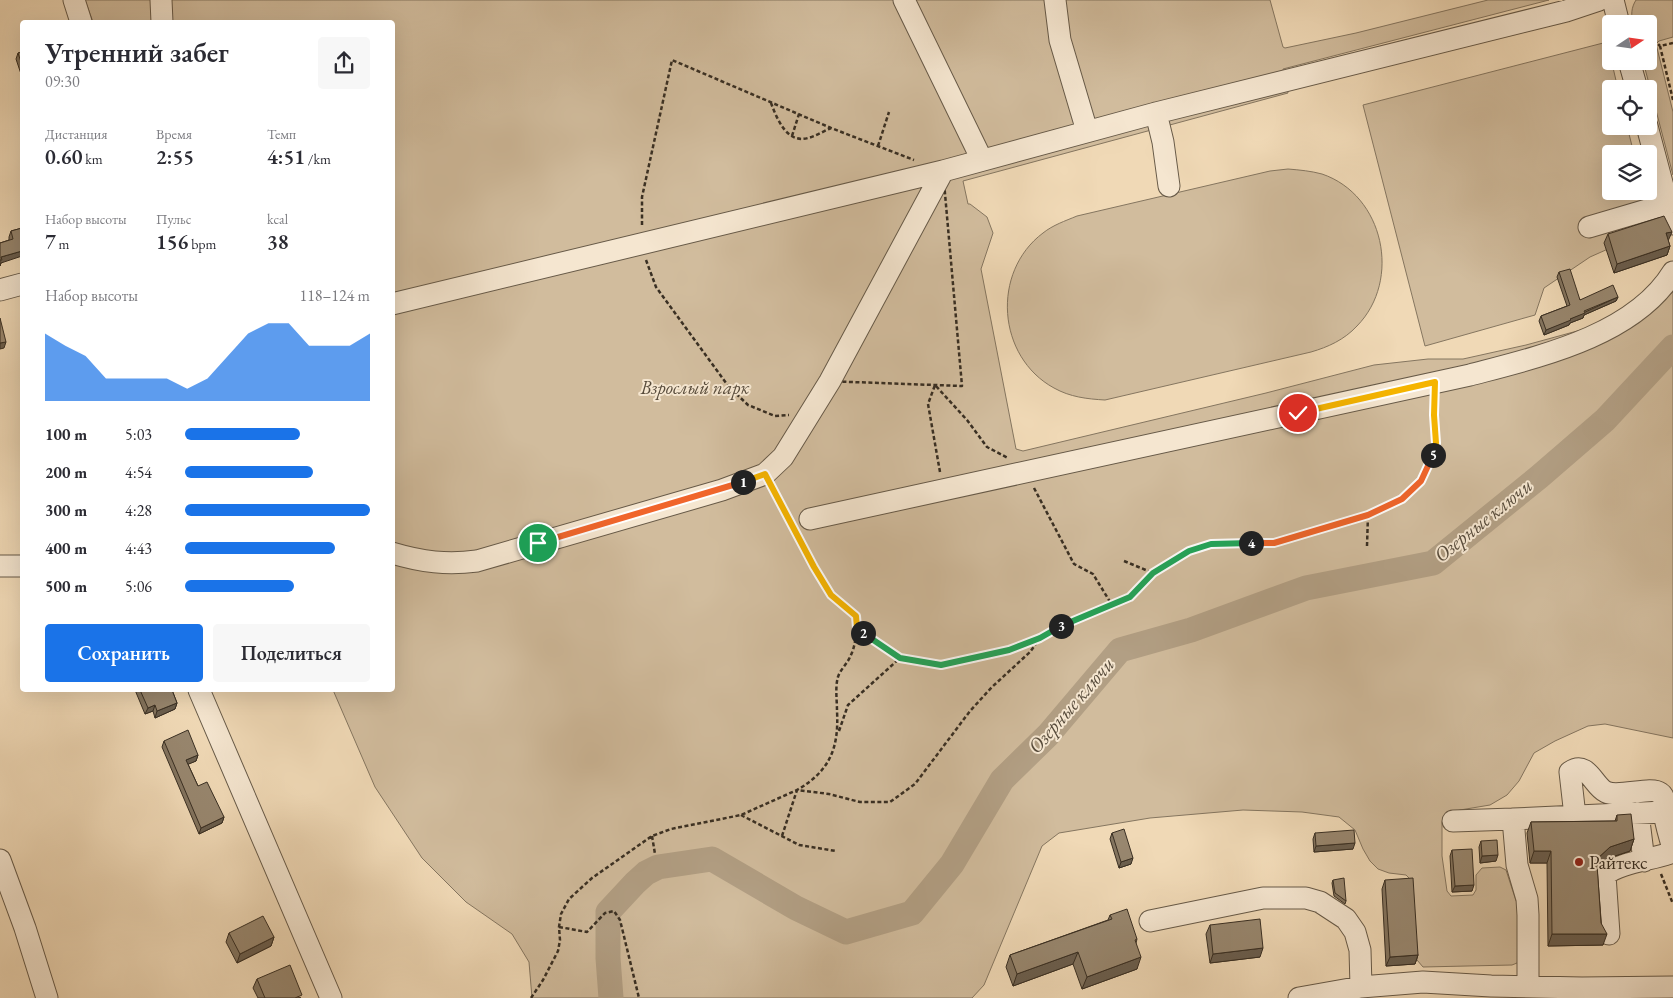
<!DOCTYPE html>
<html lang="ru">
<meta charset="utf-8">
<style>
:root{--surface:#fff;--page:#f7f7f7;--text:#2b2b33;--muted:#7c7c81;--accent:#1a73e8}
body{margin:0;font-family:"EB Garamond",serif;background:var(--page);color:var(--text);height:100vh;display:flex;flex-direction:column;font-size:19px;white-space:nowrap}
*{box-sizing:border-box;margin:0}
p{font-size:16px;color:var(--muted)}
.icon{flex:none;width:28px;height:28px;fill:none;stroke:currentColor;stroke-width:2;stroke-linecap:round;stroke-linejoin:round}
.map{position:relative;flex:1;overflow:hidden}
.side{position:absolute;left:20px;top:20px;width:375px;height:672px;display:flex;flex-direction:column;background:var(--surface);border-radius:5px;box-shadow:0 5px 20px #0002}
.side>*{flex:none}
.needle{width:32px;rotate:77deg}
.buttons{position:absolute;left:1602px;top:15px;display:grid;gap:10px}
.buttons a{display:grid;place-items:center;width:55px;height:55px;border-radius:5px;background:var(--surface);box-shadow:0 5px 20px #0002;font-size:25px}
.pin{position:absolute;display:grid;place-items:center;width:42px;height:42px;color:#fff;margin:-21px;border:2px solid #fff;border-radius:50%;box-shadow:0 1px 5px #0007}
.km{position:absolute;width:25px;height:25px;margin:-12px;border-radius:50%;background:#222;color:#fff;font-size:14px;line-height:25px;text-align:center}
.round{display:grid;place-items:center;flex:none;width:52px;height:52px;border-radius:5px;background:var(--page)}
.summary{display:flex;align-items:center;justify-content:space-between;height:85px;padding:0 25px}
h1{font-size:28px;font-weight:600;line-height:38px}
.figures{display:grid;grid-template-columns:repeat(3,1fr);gap:8px;height:85px;padding:5px 25px}
.figures div{display:grid;align-content:center}
.figures b{font-size:21px;font-weight:600}
.figures small{font-size:14px;font-weight:400}
.figures p{font-size:14px}
.chart{height:140px;padding:10px 25px}
.chart p{display:flex;justify-content:space-between}
.chart svg{width:100%;height:90px;margin-top:5px;fill:var(--accent);opacity:.7}
.button{display:flex;gap:10px;margin-top:auto;padding:10px 25px}
.button a{flex:1;height:58px;border-radius:5px;background:var(--accent);color:#fff;font-size:20px;font-weight:600;line-height:58px;text-align:center}
.button a+a{background:var(--page);color:var(--text)}
ul{padding:0 25px;list-style:none;font-size:16px}
li{display:grid;grid-template-columns:80px 60px 1fr;align-items:center;height:38px}
li i{height:12px;border-radius:6px;background:var(--accent)}
.map>svg:first-child{display:block}
.green{fill:#d1bc9d;stroke:#857660}
.lines{fill:none;stroke-linecap:round;stroke-linejoin:round}
.river{stroke:#b29f84;stroke-width:25}
.minor-casing{stroke:#675a48;stroke-width:23}
.path{stroke:#392f23;stroke-width:2.5;stroke-dasharray:4 2.5;stroke-linecap:butt}
.minor{stroke:#f5e6d0;stroke-width:21}
.wall{fill:#83745f;stroke:#392f23}
.shaded-wall{fill:#6a5e4e;stroke:#392f23}
.building{fill:#98876f;stroke:#392f23}
.split-1-casing{stroke:#fff;stroke-width:10}
.split-2-casing{stroke:#fff;stroke-width:10}
.split-3-casing{stroke:#fff;stroke-width:10}
.split-4-casing{stroke:#fff;stroke-width:10}
.split-5-casing{stroke:#fff;stroke-width:10}
.split-6-casing{stroke:#fff;stroke-width:10}
.split-1{stroke:#f0652b;stroke-width:6}
.split-2{stroke:#f5b400;stroke-width:6}
.split-3{stroke:#22a559;stroke-width:6}
.split-4{stroke:#22a559;stroke-width:6}
.split-5{stroke:#f0652b;stroke-width:6}
.split-6{stroke:#f5b400;stroke-width:6}
.poi-dot{fill:#8f2418;stroke:#f5e6d0;stroke-width:2}
.labels{text-anchor:middle;stroke-width:4;stroke-linejoin:round;paint-order:stroke}
.park-label{font-size:19px;font-style:italic;fill:#574b3b;stroke:#f5e6d0}
.poi-label{font-size:19px;fill:#392f23;stroke:#f5e6d0;text-anchor:start}
.water-label{font-size:20px;font-style:italic;fill:#574b3b;stroke:#f5e6d0}
</style>
<div class="map">
<svg width="1673" height="998" viewBox="0 0 1673 998">
<rect width="100%" height="100%" fill="#f0d9b6"/>
<filter id="stains"><feTurbulence type="fractalNoise" baseFrequency=".004" numOctaves="4"/><feColorMatrix values="0 0 0 0 .2 0 0 0 0 .09 0 0 0 0 .02 0 0 0 .5 -.17"/></filter>
<radialGradient id="worn" r=".72"><stop offset=".6" stop-color="#630" stop-opacity="0"/><stop offset="1" stop-color="#630" stop-opacity=".3"/></radialGradient>
<path class="green" d="M 85,0 L 1270,0 L 1283,47 L 1285,48 L 1356,33 L 1488,0 L 1549,0 L 1283,69 L 1288,93 L 963,181 L 968,204 L 970,204 L 987,217 L 993,233 L 981,269 L 1016,449 L 1023,451 L 1266,393 L 1374,365 L 1428,359 L 1463,359 L 1526,345 L 1643,313 L 1673,292 L 1673,738 L 1605,724 L 1588,726 L 1555,741 L 1534,753 L 1519,781 L 1507,795 L 1490,805 L 1460,810 L 1446,815 L 1442,822 L 1442,856 L 1447,891 L 1451,896 L 1473,895 L 1476,890 L 1476,875 L 1482,868 L 1500,867 L 1506,870 L 1519,910 L 1520,959 L 1517,963 L 1512,965 L 1423,967 L 1417,960 L 1411,880 L 1406,875 L 1389,873 L 1378,869 L 1370,861 L 1363,849 L 1355,830 L 1339,817 L 1302,812 L 1243,810 L 1150,818 L 1059,833 L 1042,846 L 984,985 L 972,998 L 532,998 L 529,962 L 512,934 L 466,902 L 422,858 L 375,787 L 333,690 L 392,690 L 392,22 L 93,22 Z
M 1636,0 L 1673,0 L 1673,37 L 1659,41 L 1656,44 L 1673,112 L 1673,175 L 1643,61 L 1649,61 L 1649,24 L 1633,24 C 1631,15 1631,8 1636,0 Z
M 1607,42 L 1618,89 L 1611,89 L 1611,126 L 1627,126 L 1634,154 L 1611,154 L 1611,191 L 1643,191 L 1653,229 L 1590,257 L 1544,288 L 1535,315 L 1425,346 L 1363,105 Z
M 1288,169 C 1300,170 1311,171 1322,174 C 1384,195 1402,280 1357,326 C 1344,340 1328,347 1311,352 L 1105,400 C 1087,399 1070,397 1054,388 C 997,357 991,272 1043,233 C 1053,225 1065,221 1077,216 L 1270,171 Z"/>
<g class="lines">
<path class="river" d="M 611,998 L 608,958 L 608,912 L 635,883 L 646,873 L 658,867 L 712,859 L 796,908 L 846,932 L 912,913 L 952,864 L 1002,780 L 1048,735 L 1120,650 L 1191,630 L 1306,588 L 1433,563 L 1539,477 L 1605,420 L 1673,347"/>
<defs>
<path id="minor" d="M 74,0 L 81,22
M 161,0 L 162,22
M 904,0 L 982,160
M 1055,0 L 1060,40 L 1087,131
M 1613,0 L 1619,24
M 1629,61 L 1637,89
M 1156,113 L 1163,142 L 1169,186
M 1647,126 L 1673,224
M 1589,227 L 1667,204
M 0,290 L 22,284
M 392,304 L 943,171 L 1156,113 L 1566,11 L 1599,0
M 810,519 L 1470,375 C 1538,357 1634,336 1673,272
M 392,553 C 422,562 447,565 477,561 L 722,490 L 765,474 L 783,457 L 830,381 L 943,171
M 0,566 L 22,566
M 199,690 L 331,998
M 1638,813 L 1644,861
M 1575,816 L 1570,772 C 1588,760 1593,786 1606,792 C 1619,798 1651,786 1660,793 C 1666,797 1663,805 1664,811 C 1665,823 1670,837 1673,849
M 1453,821 L 1513,819
M 0,860 L 25,928 L 47,998
M 1150,921 L 1263,898 L 1306,898 L 1320,902 L 1346,919 L 1355,932 L 1360,950 L 1361,987
M 1609,934 L 1605,875 C 1620,862 1653,860 1673,852
M 1528,987 L 1528,915 L 1527,899 L 1517,865 L 1513,819 L 1664,812
M 1299,998 L 1361,987 L 1423,982 L 1491,986 L 1582,988 L 1673,987"/>
</defs>
<use href="#minor" class="minor-casing"/>
<path class="path" d="M 1649,35 L 1660,46
M 1673,43 L 1660,46 L 1673,100
M 771,103 C 777,119 787,144 808,138 C 816,136 824,131 831,128
M 792,136 L 799,114
M 878,146 L 889,112
M 943,171 L 962,386 L 824,381 Z
M 642,225 L 642,197 L 672,60 L 831,128 L 914,160
M 646,260 L 656,287 L 729,387 L 748,405 L 775,416 L 789,415
M 940,472 L 928,404 L 935,385 L 967,420 L 987,447 L 1008,458
M 1034,488 L 1074,564 L 1093,574 L 1112,605
M 773,489 L 792,524
M 1367,546 L 1368,515
M 1124,561 L 1153,573
M 857,628 L 877,643 L 900,658 L 941,665 L 1009,650 L 1039,639
M 839,731 L 848,705 L 900,658
M 741,815 L 799,845 L 836,851
M 652,836 L 655,854
M 782,836 L 797,790 L 829,794 L 860,802 L 890,802 L 915,784 L 970,711 L 992,687 L 1030,652 L 1040,638 L 1051,631 L 1130,597 L 1153,573 L 1189,551 L 1211,544 L 1274,543 L 1368,515 L 1402,499 L 1421,481 L 1433,457 L 1436,443 L 1434,399
M 1661,874 L 1673,904
M 559,927 L 587,932 L 605,913 L 614,911 L 620,920 L 639,998
M 531,998 L 543,980 L 558,951 L 560,940 L 559,927 L 561,914 L 569,899 L 592,878 L 652,836 L 671,829 L 741,815 L 797,790 C 830,771 839,748 837,711 C 837,701 835,686 838,677 C 840,670 847,664 850,657 C 856,646 857,629 856,616 L 831,595 L 814,567 L 796,531"/>
<use href="#minor" class="minor"/>
</g>
<path class="wall" d="M 22,52 L 22,77 L 16,59 L 18,53 Z
M 22,228 L 1,263 L 0,266 L 0,243 L 9,240 L 9,237 L 11,231 Z
M 1608,234 L 1668,240 L 1670,246 L 1667,255 L 1614,273 L 1604,243 Z
M 1559,272 L 1580,300 L 1618,297 L 1616,301 L 1584,315 L 1583,318 L 1570,323 L 1569,325 L 1544,335 L 1539,321 L 1541,316 L 1567,306 L 1557,277 Z
M 135,690 L 172,690 L 177,703 L 175,709 L 155,718 L 153,711 L 145,714 Z
M 164,741 L 198,755 L 196,761 L 188,764 L 198,786 L 224,817 L 222,823 L 199,834 L 162,747 Z
M 1617,815 L 1634,839 L 1630,851 L 1606,859 L 1597,867 L 1603,945 L 1548,946 L 1547,863 L 1530,863 L 1527,833 L 1531,822 L 1615,821 Z
M 1112,833 L 1131,864 L 1119,868 L 1110,839 Z
M 1315,833 L 1353,849 L 1314,852 L 1313,839 Z
M 1481,841 L 1496,861 L 1480,863 L 1479,847 Z
M 1452,850 L 1472,891 L 1452,892 L 1450,856 Z
M 1333,880 L 1346,901 L 1345,904 L 1334,896 L 1332,883 Z
M 1385,880 L 1418,955 L 1415,964 L 1386,966 L 1382,889 Z
M 1110,915 L 1137,939 L 1136,943 L 1137,969 L 1082,989 L 1073,964 L 1013,986 L 1006,967 L 1010,955 L 1108,920 Z
M 1210,925 L 1260,957 L 1210,963 L 1206,934 Z
M 229,933 L 274,937 L 271,946 L 237,963 L 226,942 Z
M 257,979 L 301,998 L 258,998 L 253,988 Z"/>
<path class="shaded-wall" d="M 1672,232 L 1668,241 L 1666,233 Z
M 1670,246 L 1667,255 L 1614,273 L 1617,264 Z
M 22,251 L 22,256 L 1,263 L 0,266 L 0,260 L 1,257 Z
M 1618,297 L 1616,301 L 1584,315 L 1583,318 L 1570,323 L 1569,325 L 1544,335 L 1546,330 Z
M 6,342 L 4,348 L 0,349 L 0,343 Z
M 177,703 L 175,709 L 155,718 L 157,711 Z
M 155,705 L 153,711 L 145,714 L 148,708 Z
M 198,755 L 196,761 L 184,766 L 186,760 Z
M 224,817 L 222,823 L 199,834 L 201,828 Z
M 1634,839 L 1630,851 L 1606,859 L 1594,870 L 1598,858 L 1610,847 Z
M 1355,843 L 1353,849 L 1314,852 L 1316,846 Z
M 1534,851 L 1551,851 L 1547,863 L 1530,863 Z
M 1498,855 L 1496,861 L 1480,863 L 1482,856 Z
M 1133,858 L 1131,864 L 1119,868 L 1121,862 Z
M 1474,885 L 1472,891 L 1452,892 L 1455,886 Z
M 1552,934 L 1607,934 L 1603,945 L 1548,946 Z
M 274,937 L 271,946 L 237,963 L 240,954 Z
M 1263,948 L 1260,957 L 1210,963 L 1213,954 Z
M 1078,952 L 1073,964 L 1013,986 L 1017,974 Z
M 1418,955 L 1415,964 L 1386,966 L 1390,957 Z
M 1141,957 L 1137,969 L 1082,989 L 1087,977 Z"/>
<path class="building" d="M 22,52 L 22,65 L 18,53 Z
M 1664,216 L 1672,232 L 1666,233 L 1670,246 L 1617,264 L 1608,234 Z
M 22,228 L 22,251 L 1,257 L 2,260 L 0,260 L 0,243 L 13,239 L 11,231 Z
M 1570,269 L 1580,300 L 1613,285 L 1618,297 L 1584,311 L 1585,313 L 1570,319 L 1571,320 L 1546,330 L 1541,316 L 1570,305 L 1559,272 Z
M 0,318 L 6,342 L 0,343 Z
M 140,690 L 172,690 L 177,703 L 157,711 L 155,705 L 148,708 Z
M 188,730 L 198,755 L 186,760 L 198,786 L 207,782 L 224,817 L 201,828 L 164,741 Z
M 1631,814 L 1634,839 L 1610,847 L 1598,858 L 1597,864 L 1601,923 L 1607,934 L 1552,934 L 1551,851 L 1534,851 L 1531,822 L 1617,821 L 1617,815 Z
M 1124,829 L 1133,858 L 1121,862 L 1112,833 Z
M 1354,830 L 1355,843 L 1316,846 L 1315,833 Z
M 1497,840 L 1498,855 L 1482,856 L 1481,841 Z
M 1472,849 L 1474,885 L 1455,886 L 1452,850 Z
M 1344,878 L 1346,901 L 1335,893 L 1333,880 Z
M 1413,878 L 1418,955 L 1390,957 L 1385,880 Z
M 1127,909 L 1137,939 L 1135,940 L 1141,957 L 1087,977 L 1078,952 L 1017,974 L 1010,955 L 1112,919 L 1110,915 Z
M 263,916 L 274,937 L 240,954 L 229,933 Z
M 1260,919 L 1263,948 L 1213,954 L 1210,925 Z
M 290,965 L 302,995 L 295,998 L 265,998 L 257,979 Z"/>
<g class="lines">
<defs>
<path id="split-1" d="M 538,543 L 743,482"/>
<path id="split-2" d="M 743,482 L 765,474 L 814,567 L 831,595 L 856,616 L 857,628 L 863,633"/>
<path id="split-3" d="M 863,633 L 900,658 L 941,665 L 1009,650 L 1040,638 L 1061,626"/>
<path id="split-4" d="M 1061,626 L 1130,597 L 1153,573 L 1189,551 L 1211,544 L 1251,543"/>
<path id="split-5" d="M 1251,543 L 1274,543 L 1368,515 L 1402,499 L 1421,481 L 1433,455"/>
<path id="split-6" d="M 1298,413 L 1435,382 L 1434,415 L 1436,443 L 1433,455"/>
</defs>
<use href="#split-1" class="split-1-casing"/>
<use href="#split-2" class="split-2-casing"/>
<use href="#split-3" class="split-3-casing"/>
<use href="#split-4" class="split-4-casing"/>
<use href="#split-5" class="split-5-casing"/>
<use href="#split-6" class="split-6-casing"/>
<use href="#split-1" class="split-1"/>
<use href="#split-2" class="split-2"/>
<use href="#split-3" class="split-3"/>
<use href="#split-4" class="split-4"/>
<use href="#split-5" class="split-5"/>
<use href="#split-6" class="split-6"/>
</g>
<circle class="poi-dot" cx="1579" cy="862" r="5"/>
<g class="labels">
<g class="park-label">
<text x="695" y="394">Взрослый парк</text>
</g>
<g class="poi-label">
<text x="1589" y="869">Райтекс</text>
</g>
<g class="water-label">
<text transform="translate(1483 520) rotate(-39)" y="7">Озерные ключи</text>
<text transform="translate(1071 705) rotate(-49)" y="7">Озерные ключи</text>
</g>
</g>
<rect width="100%" height="100%" filter="url(#stains)"/>
<rect width="100%" height="100%" fill="url(#worn)"/>
</svg>
<div class="buttons">
<a><svg class="needle" viewBox="-14 -14 28 28"><path d="M0-13l5 13h-10z" fill="#e53935"/><path d="M0 13l5-13h-10z" fill="#7c7c81"/></svg></a>
<a><svg class="icon" aria-label="locate" viewBox="0 0 24 24"><circle cx="12" cy="12" r="6"/><path d="M12 2v4M12 18v4M2 12h4M18 12h4"/></svg></a>
<a><svg class="icon" aria-label="layers" viewBox="0 0 24 24"><path d="M12 4l9 5-9 5-9-5zM3 14l9 5 9-5"/></svg></a>
</div>
<div class="pin" style="left:538px;top:543px;background:#1e9e55"><svg class="icon" aria-label="arrive" viewBox="0 0 24 24"><path d="M6 21V4h12l-3 4 3 4H6"/></svg></div>
<div class="pin" style="left:1298px;top:413px;background:#d93025"><svg class="icon" aria-label="check" viewBox="0 0 24 24"><path d="M5 12l5 5 9-10"/></svg></div>
<b class="km" style="left:743px;top:482px">1</b>
<b class="km" style="left:863px;top:633px">2</b>
<b class="km" style="left:1061px;top:626px">3</b>
<b class="km" style="left:1251px;top:543px">4</b>
<b class="km" style="left:1433px;top:455px">5</b>
<section class="side">
<div class="summary"><div><h1>Утренний забег</h1><p>09:30</p></div><a class="round"><svg class="icon" aria-label="share" viewBox="0 0 24 24"><path d="M12 15V3M7 8l5-5 5 5M5 13v7h14v-7"/></svg></a></div>
<div class="figures">
<div><p>Дистанция</p><b>0.60<small> km</small></b></div>
<div><p>Время</p><b>2:55</b></div>
<div><p>Темп</p><b>4:51<small> /km</small></b></div>
</div>
<div class="figures">
<div><p>Набор высоты</p><b>7<small> m</small></b></div>
<div><p>Пульс</p><b>156<small> bpm</small></b></div>
<div><p>kcal</p><b>38</b></div>
</div>
<div class="chart"><p><span>Набор высоты</span>118–124 m</p>
<svg viewBox="0 0 160 44" preserveAspectRatio="none"><path d="M0 44V11L10 17L20 22L30 33L40 33L50 33L60 33L70 38L80 33L90 22L100 11L110 6L120 6L130 17L140 17L150 17L160 11V44z"/></svg>
</div>
<ul>
<li><b>100 m</b>5:03<i style="width:62%"></i></li>
<li><b>200 m</b>4:54<i style="width:69%"></i></li>
<li><b>300 m</b>4:28<i style="width:100%"></i></li>
<li><b>400 m</b>4:43<i style="width:81%"></i></li>
<li><b>500 m</b>5:06<i style="width:59%"></i></li>
</ul>
<div class="button"><a>Сохранить</a><a>Поделиться</a></div>
</section>
</div>
